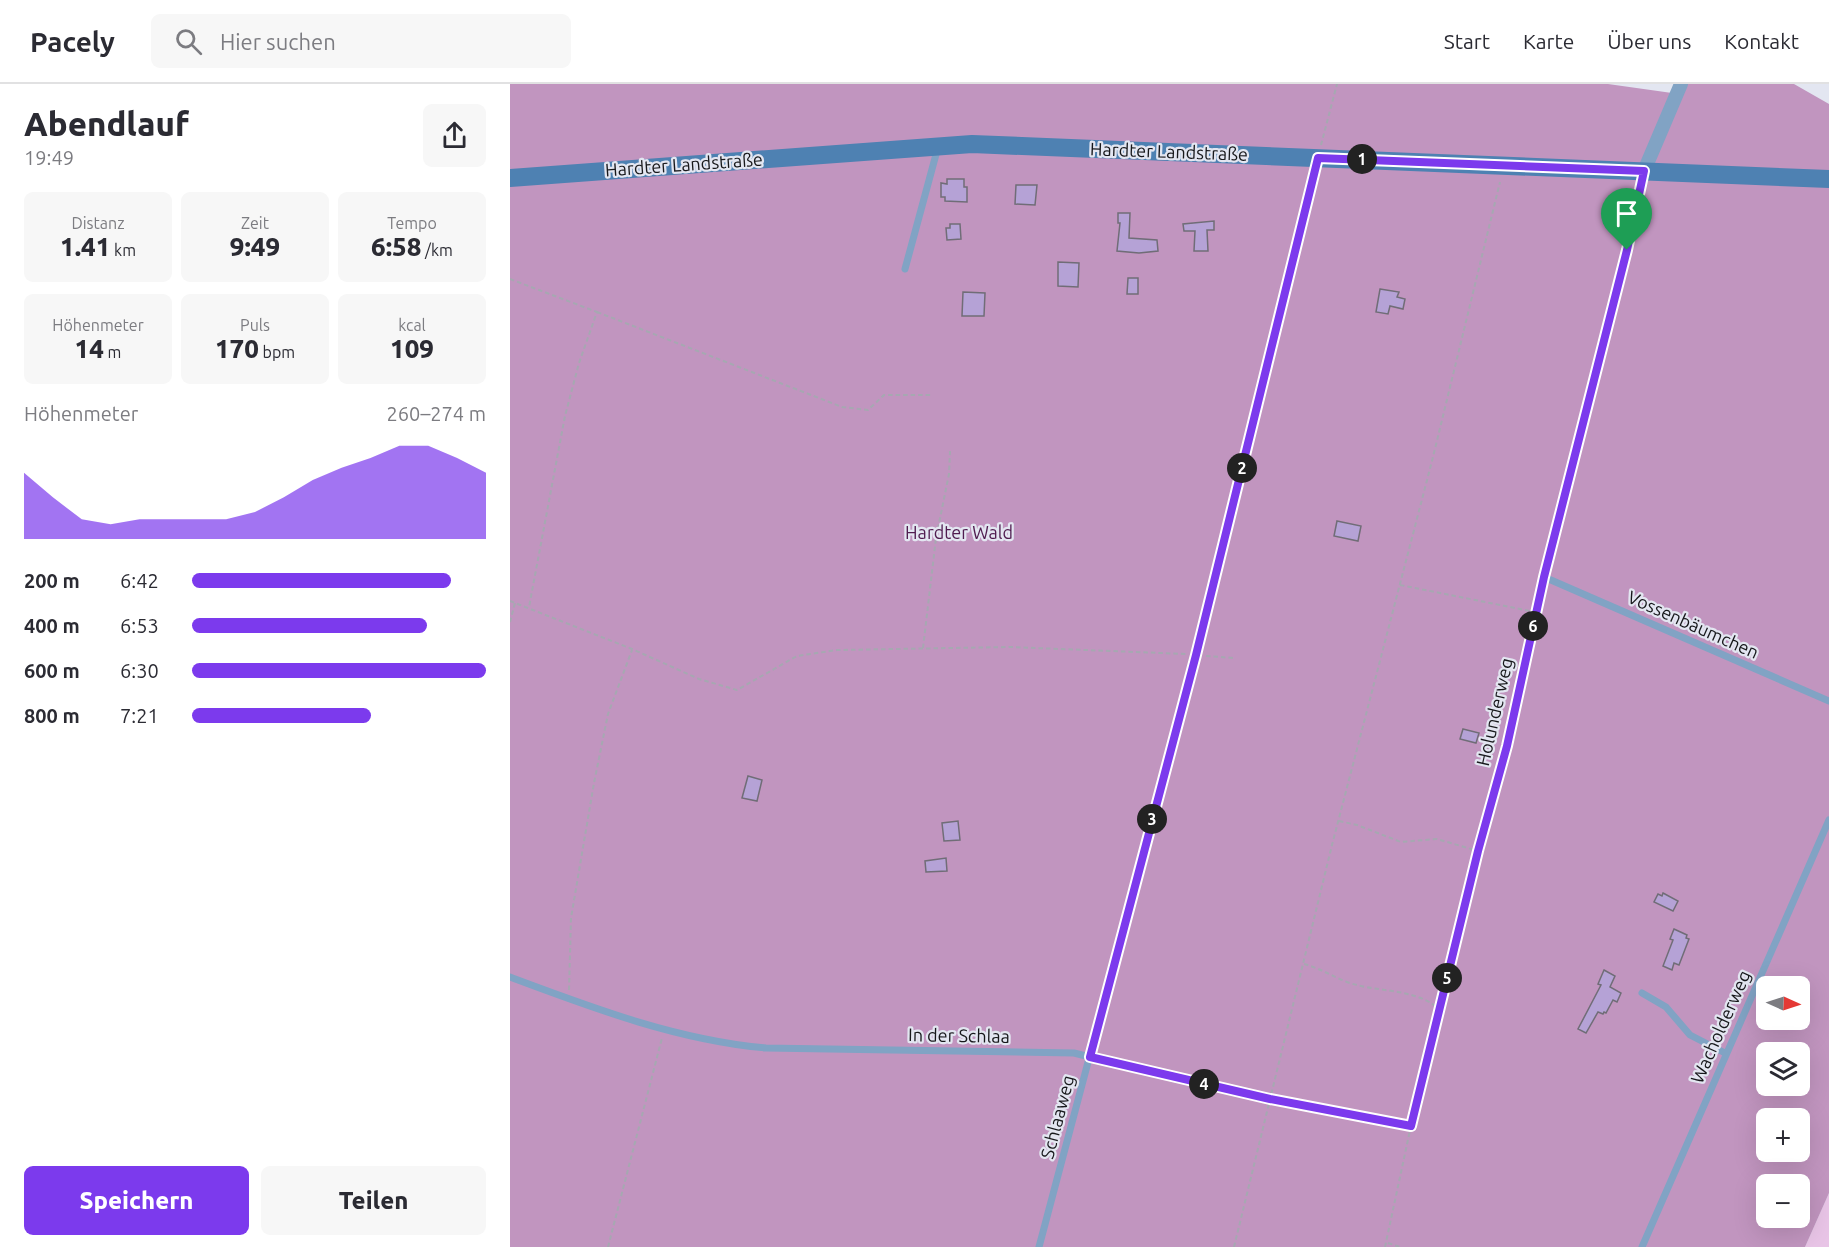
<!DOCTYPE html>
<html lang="de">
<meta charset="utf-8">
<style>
:root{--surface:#fff;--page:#f7f7f7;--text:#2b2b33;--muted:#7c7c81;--line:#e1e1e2;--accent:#7c3aed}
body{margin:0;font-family:Ubuntu,sans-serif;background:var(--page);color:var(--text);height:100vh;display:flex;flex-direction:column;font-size:22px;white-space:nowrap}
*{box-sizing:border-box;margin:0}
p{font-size:20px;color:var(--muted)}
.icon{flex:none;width:33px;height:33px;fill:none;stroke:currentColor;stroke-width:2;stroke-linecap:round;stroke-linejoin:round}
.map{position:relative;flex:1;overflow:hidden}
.drawer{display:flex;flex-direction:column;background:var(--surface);width:510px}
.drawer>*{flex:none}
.needle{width:39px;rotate:93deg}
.tools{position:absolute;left:1246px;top:892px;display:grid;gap:12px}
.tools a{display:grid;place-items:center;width:54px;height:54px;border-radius:9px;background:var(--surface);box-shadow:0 6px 24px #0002;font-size:30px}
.pin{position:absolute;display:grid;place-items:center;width:51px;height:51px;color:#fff;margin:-62px -26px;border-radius:50% 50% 50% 0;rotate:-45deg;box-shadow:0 0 6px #0007}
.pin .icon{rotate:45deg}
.km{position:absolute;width:30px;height:30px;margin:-15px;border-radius:50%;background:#222;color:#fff;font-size:16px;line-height:30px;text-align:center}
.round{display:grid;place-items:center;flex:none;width:63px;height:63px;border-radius:9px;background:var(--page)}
.head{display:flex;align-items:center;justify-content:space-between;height:102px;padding:0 24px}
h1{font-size:33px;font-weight:800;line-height:45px}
.stats{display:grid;grid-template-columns:repeat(3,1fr);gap:9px;height:102px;padding:6px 24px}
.stats div{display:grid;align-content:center;border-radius:9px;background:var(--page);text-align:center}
.stats b{font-size:26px;font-weight:800}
.stats small{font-size:16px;font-weight:400}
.stats p{font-size:16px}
.chart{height:168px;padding:12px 24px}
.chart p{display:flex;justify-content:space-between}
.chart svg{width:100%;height:108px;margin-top:6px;fill:var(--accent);opacity:.7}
.cta{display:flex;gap:12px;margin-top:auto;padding:12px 24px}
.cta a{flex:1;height:69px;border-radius:9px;background:var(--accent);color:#fff;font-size:24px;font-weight:800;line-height:69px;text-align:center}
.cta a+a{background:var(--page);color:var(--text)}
ul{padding:0 24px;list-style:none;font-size:20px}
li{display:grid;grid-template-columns:96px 72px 1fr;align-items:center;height:45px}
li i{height:15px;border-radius:8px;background:var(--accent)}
header{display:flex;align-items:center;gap:36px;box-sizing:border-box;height:84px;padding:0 30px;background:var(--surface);border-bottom:2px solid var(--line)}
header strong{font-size:28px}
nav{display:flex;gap:33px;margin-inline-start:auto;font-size:21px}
.search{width:420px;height:54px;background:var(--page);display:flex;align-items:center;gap:15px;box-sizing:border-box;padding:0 21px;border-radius:9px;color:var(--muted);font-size:22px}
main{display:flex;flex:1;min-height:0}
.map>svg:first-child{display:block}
.green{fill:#e8c4e6}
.forest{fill:#c195bf;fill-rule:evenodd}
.building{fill:#b5a2d6;stroke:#706d77;stroke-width:1.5}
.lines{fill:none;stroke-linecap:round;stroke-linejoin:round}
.path{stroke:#a6a8b1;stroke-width:2;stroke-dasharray:4.5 3;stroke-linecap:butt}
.service{stroke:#81a3c4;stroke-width:7}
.minor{stroke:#81a3c4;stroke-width:14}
.secondary{stroke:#4e81b2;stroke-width:18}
.route-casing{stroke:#fff;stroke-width:12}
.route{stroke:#7c3aed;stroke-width:8}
.labels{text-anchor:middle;stroke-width:4.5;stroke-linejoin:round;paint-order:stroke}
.street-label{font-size:18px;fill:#17181b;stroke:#e3e6f1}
.park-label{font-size:18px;fill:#501c50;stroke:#e3e6f1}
</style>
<header>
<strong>Pacely</strong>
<div class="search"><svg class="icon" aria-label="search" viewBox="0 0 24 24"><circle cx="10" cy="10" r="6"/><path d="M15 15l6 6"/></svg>Hier suchen</div>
<nav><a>Start</a><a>Karte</a><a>Über uns</a><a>Kontakt</a></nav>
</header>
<main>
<section class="drawer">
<div class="head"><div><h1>Abendlauf</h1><p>19:49</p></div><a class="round"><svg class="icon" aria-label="share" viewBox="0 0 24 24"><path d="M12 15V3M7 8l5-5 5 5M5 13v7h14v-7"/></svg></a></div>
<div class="stats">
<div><p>Distanz</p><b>1.41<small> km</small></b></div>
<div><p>Zeit</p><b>9:49</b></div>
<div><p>Tempo</p><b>6:58<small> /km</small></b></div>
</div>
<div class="stats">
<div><p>Höhenmeter</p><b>14<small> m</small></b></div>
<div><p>Puls</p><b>170<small> bpm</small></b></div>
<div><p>kcal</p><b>109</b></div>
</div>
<div class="chart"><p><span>Höhenmeter</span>260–274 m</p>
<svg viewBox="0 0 160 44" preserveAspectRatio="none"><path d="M0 44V17L10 27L20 36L30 38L40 36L50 36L60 36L70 36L80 33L90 27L100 20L110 15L120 11L130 6L140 6L150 11L160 17V44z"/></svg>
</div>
<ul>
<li><b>200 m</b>6:42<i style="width:88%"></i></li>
<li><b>400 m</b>6:53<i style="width:80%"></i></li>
<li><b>600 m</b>6:30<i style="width:100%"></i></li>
<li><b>800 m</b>7:21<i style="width:61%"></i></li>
</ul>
<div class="cta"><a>Speichern</a><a>Teilen</a></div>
</section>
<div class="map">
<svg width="1319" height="1163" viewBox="0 0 1319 1163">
<rect width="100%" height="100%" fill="#e3e6f1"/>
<path class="green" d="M 1319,1109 L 1319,1163 L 1295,1163 Z"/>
<path class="forest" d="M 0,0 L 1098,0 L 1162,9 L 1166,0 L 1284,0 L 1319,20 L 1319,1109 L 1295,1163 L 0,1163 ZM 1257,903 L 1290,903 L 1290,936 L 1257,936 ZM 1257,969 L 1290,969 L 1290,1002 L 1257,1002 ZM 1257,1035 L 1290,1035 L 1290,1068 L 1257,1068 ZM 1257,1101 L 1290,1101 L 1290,1134 L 1257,1134 Z"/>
<path class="building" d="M 437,95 L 454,95 L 454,103 L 457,103 L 457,118 L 435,117 L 435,113 L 431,113 L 431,99 L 437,100 Z
M 506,101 L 527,101 L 525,121 L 505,120 Z
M 608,129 L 620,129 L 619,154 L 647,156 L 648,167 L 629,169 L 607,167 L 610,139 L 608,139 Z
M 704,137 L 704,146 L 697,146 L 698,167 L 684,167 L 685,147 L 674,147 L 673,140 Z
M 440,140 L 450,140 L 451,155 L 437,156 L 436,144 L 440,144 Z
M 548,178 L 569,179 L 568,203 L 548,202 Z
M 618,194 L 628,194 L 628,210 L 617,210 Z
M 870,205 L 889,208 L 887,213 L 895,215 L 893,225 L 880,222 L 878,230 L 866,228 Z
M 453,208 L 475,209 L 474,232 L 452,232 Z
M 827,437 L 851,442 L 848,457 L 824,452 Z
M 953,645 L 969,649 L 966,659 L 950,655 Z
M 238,692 L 252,696 L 247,717 L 232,714 Z
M 448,737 L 450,756 L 434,757 L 432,739 Z
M 436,774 L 437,787 L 416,788 L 415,777 Z
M 1153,809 L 1168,817 L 1163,827 L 1144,818 L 1148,810 L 1152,812 Z
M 1164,845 L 1177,851 L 1176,854 L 1179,855 L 1169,881 L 1164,879 L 1162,886 L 1153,882 L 1163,856 L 1160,855 Z
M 1094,886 L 1105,892 L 1100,903 L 1111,909 L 1107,918 L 1103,916 L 1096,929 L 1094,928 L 1093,930 L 1088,928 L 1076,949 L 1068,945 L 1091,901 L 1088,900 Z"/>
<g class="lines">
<path class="path" d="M 811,61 L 827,0
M 0,195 L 87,228 L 69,279 L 55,332 L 19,523
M 87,228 L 332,323 L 358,326 L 374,311 L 422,311
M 1037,484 L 1131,102
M 890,501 L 1025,528
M 0,517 L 122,565 L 189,595 L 227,606 L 287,572 L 327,566 L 500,563 L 676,570
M 0,538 L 5,519
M 413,564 L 426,454 L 439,390 L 440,367
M 696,572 L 724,574
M 829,737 L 847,741 L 891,758 L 927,755 L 968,767
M 794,880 C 809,884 822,892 837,898 C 866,909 904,903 929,925
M 59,906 L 61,834 L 84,699 L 98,630 L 122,566
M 590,975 L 761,1015 L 901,1042
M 878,1159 L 890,1163
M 98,1163 L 152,954
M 724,1163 L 822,761 L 922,377 L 990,98
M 875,1163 L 905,1023 L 968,767 L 997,662 L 1032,501"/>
<path class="service" d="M 395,185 L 428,63
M 1034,493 L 1319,617
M 0,893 C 83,924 167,956 256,964 L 564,969 L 580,973
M 1132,909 L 1156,923 L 1180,951 L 1215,969
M 529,1163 L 686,571 L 808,76
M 1132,1163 L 1319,736"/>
<path class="minor" d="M 1134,87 L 1171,0"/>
<path class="secondary" d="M 0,94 L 462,60 L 1319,95"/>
</g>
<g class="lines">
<defs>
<path id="route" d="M 808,74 L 1134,87 L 1117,166 L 1034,493 L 997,662 L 968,767 L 901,1042 L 760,1015 L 580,973 L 686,571 Z"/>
</defs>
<use href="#route" class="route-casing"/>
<use href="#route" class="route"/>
</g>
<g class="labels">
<g class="street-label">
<text transform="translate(659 68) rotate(2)" y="6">Hardter Landstraße</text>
<text transform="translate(174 81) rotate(-4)" y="6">Hardter Landstraße</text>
<text transform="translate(1183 541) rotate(24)" y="6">Vossenbäumchen</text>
<text transform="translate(985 628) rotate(-77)" y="6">Holunderweg</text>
<text transform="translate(1211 943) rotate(-66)" y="6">Wacholderweg</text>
<text transform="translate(449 952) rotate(1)" y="6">In der Schlaa</text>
<text transform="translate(548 1033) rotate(-75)" y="6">Schlaaweg</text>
</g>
<g class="park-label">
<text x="449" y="455">Hardter Wald</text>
</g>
</g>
</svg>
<div class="tools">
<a><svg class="needle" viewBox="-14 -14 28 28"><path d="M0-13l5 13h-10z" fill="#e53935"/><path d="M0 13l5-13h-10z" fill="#7c7c81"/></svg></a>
<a><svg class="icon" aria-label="layers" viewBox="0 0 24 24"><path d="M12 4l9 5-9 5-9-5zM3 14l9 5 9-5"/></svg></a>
<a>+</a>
<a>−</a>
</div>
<div class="pin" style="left:1117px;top:166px;background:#1e9e55"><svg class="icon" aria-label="arrive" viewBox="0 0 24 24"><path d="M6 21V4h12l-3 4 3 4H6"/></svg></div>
<b class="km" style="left:852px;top:75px">1</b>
<b class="km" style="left:732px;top:384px">2</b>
<b class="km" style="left:642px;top:735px">3</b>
<b class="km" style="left:694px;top:1000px">4</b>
<b class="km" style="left:937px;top:894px">5</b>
<b class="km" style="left:1023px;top:542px">6</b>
</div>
</main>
